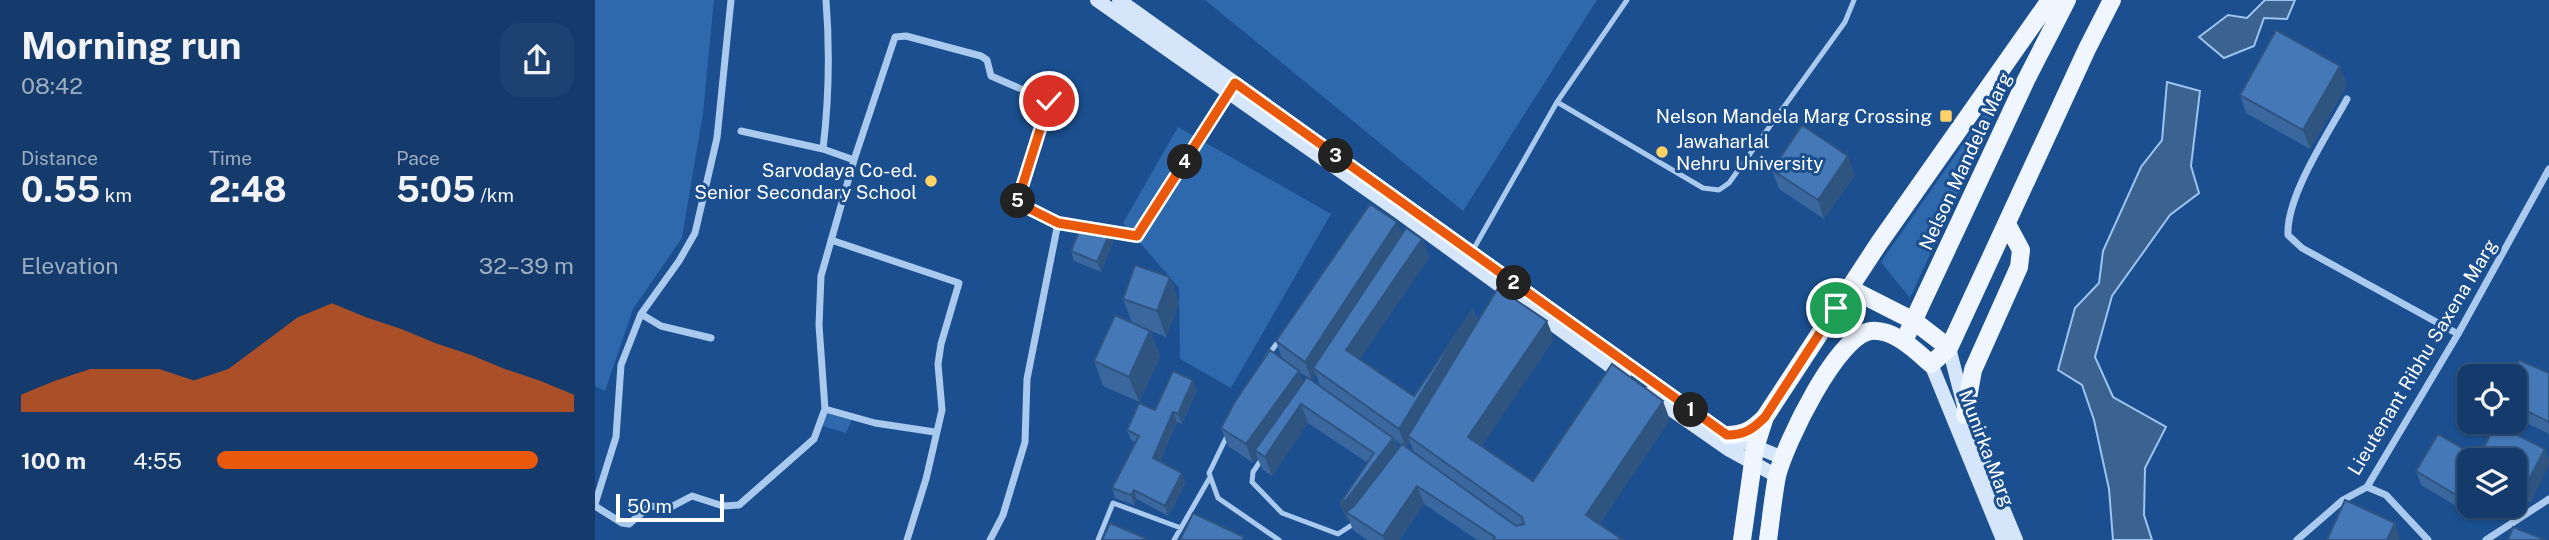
<!DOCTYPE html>
<meta charset="utf-8">
<style>
:root{--surface:#143b6b;--page:#1d4271;--text:#f1f3f6;--muted:#9dadc1;--line:#33557e;--accent:#ea580c}
body{margin:0;font-family:"Public Sans",sans-serif;background:var(--page);color:var(--text);height:100vh;display:flex;flex-direction:column;font-size:26px;white-space:nowrap}
*{box-sizing:border-box;margin:0}
p{font-size:23px;color:var(--muted)}
.icon{flex:none;width:38px;height:38px;fill:none;stroke:currentColor;stroke-width:2;stroke-linecap:round;stroke-linejoin:round}
.map{position:relative;flex:1;overflow:hidden}
.side{display:flex;flex-direction:column;background:var(--surface);width:595px}
.side>*{flex:none}
.buttons{position:absolute;left:1862px;top:364px;display:grid;gap:14px}
.buttons a{display:grid;place-items:center;width:70px;height:70px;border-radius:14px;background:var(--surface);box-shadow:0 2px 5px #0004,0 0 0 2px var(--line);font-size:35px}
.scale{position:absolute;left:21px;bottom:18px;width:108px;box-sizing:border-box;padding-left:7px;border:4px solid #fff;border-top:0;font-size:19px;line-height:24px;white-space:nowrap;color:#fff;-webkit-text-stroke:5px #1b4f8f;paint-order:stroke}
.pin{position:absolute;display:grid;place-items:center;width:60px;height:60px;color:#fff;margin:-30px;border:4px solid #fff;border-radius:50%;box-shadow:0 2px 7px #0007}
.km{position:absolute;width:35px;height:35px;margin:-18px;border-radius:50%;background:#222;color:#fff;font-size:19px;line-height:35px;text-align:center}
.round{display:grid;place-items:center;flex:none;width:74px;height:74px;border-radius:21px;background:var(--page)}
.summary{display:flex;align-items:center;justify-content:space-between;height:119px;padding:0 21px}
h1{font-size:38px;font-weight:700;line-height:52px}
.metrics{display:grid;grid-template-columns:repeat(3,1fr);gap:10px;height:119px;padding:7px 21px}
.metrics div{display:grid;align-content:center}
.metrics b{font-size:35px;font-weight:700}
.metrics small{font-size:19px;font-weight:400}
.metrics p{font-size:19px}
.chart{height:196px;padding:14px 21px}
.chart p{display:flex;justify-content:space-between}
.chart svg{width:100%;height:126px;margin-top:7px;fill:var(--accent);opacity:.7}
ul{padding:0 21px;list-style:none;font-size:23px}
li{display:grid;grid-template-columns:112px 84px 1fr;align-items:center;height:52px}
li i{height:18px;border-radius:9px;background:var(--accent)}
main{display:flex;flex:1;min-height:0}
.map>svg:first-child{display:block}
.green{fill:#2e69ad}
.water{fill:#3c6290;stroke:#9cc4f0;stroke-width:2}
.lines{fill:none;stroke-linecap:round;stroke-linejoin:round}
.lane{stroke:#a9c9ee;stroke-width:5}
.street{stroke:#a9c9ee;stroke-width:7}
.secondary{stroke:#d6e6fa;stroke-width:14}
.primary{stroke:#f0f6ff;stroke-width:18}
.wall{fill:#3a679d;fill-rule:evenodd}
.shaded-wall{fill:#305480}
.building{fill:#4478b7;stroke:#305480;stroke-width:2}
.route-casing{stroke:#fff;stroke-width:14}
.route{stroke:#ea580c;stroke-width:9}
.poi-dot{fill:#ffd166;stroke:#1b4f8f;stroke-width:2.5}
.labels{text-anchor:middle;stroke-width:6;stroke-linejoin:round;paint-order:stroke}
.poi-label{font-size:19px;fill:#fff;stroke:#1b4f8f;text-anchor:end}
.street-label{font-size:19px;fill:#fff;stroke:#1b4f8f}
</style>
<main>
<section class="side">
<div class="summary"><div><h1>Morning run</h1><p>08:42</p></div><a class="round"><svg class="icon" aria-label="share" viewBox="0 0 24 24"><path d="M12 15V3M7 8l5-5 5 5M5 13v7h14v-7"/></svg></a></div>
<div class="metrics">
<div><p>Distance</p><b>0.55<small> km</small></b></div>
<div><p>Time</p><b>2:48</b></div>
<div><p>Pace</p><b>5:05<small> /km</small></b></div>
</div>
<div class="chart"><p><span>Elevation</span>32–39 m</p>
<svg viewBox="0 0 160 44" preserveAspectRatio="none"><path d="M0 44V38L10 33L20 29L30 29L40 29L50 33L60 29L70 20L80 11L90 6L100 11L110 15L120 20L130 24L140 29L150 33L160 38V44z"/></svg>
</div>
<ul>
<li><b>100 m</b>4:55<i style="width:90%"></i></li>
</ul>
</section>
<div class="map">
<svg width="1954" height="540" viewBox="0 0 1954 540">
<rect width="100%" height="100%" fill="#1b4f8f"/>
<path class="green" d="M 0,0 L 119,0 L 108,113 L 87,238 L 38,309 L 10,391 L 0,386 Z
M 610,0 L 1002,0 L 868,211 Z
M 1396,104 L 1402,107 L 1315,298 L 1286,262 Z
M 583,127 L 736,214 L 636,388 L 585,359 L 584,288 L 528,223 Z
M 230,409 L 258,417 L 251,433 L 224,425 Z"/>
<path class="water" d="M 1670,0 L 1700,0 L 1692,19 L 1669,18 L 1659,46 L 1629,58 L 1604,37 L 1633,15 L 1652,18 Z
M 1572,82 L 1605,91 L 1596,166 L 1604,193 L 1575,215 L 1517,296 L 1500,357 L 1518,397 L 1571,427 L 1550,468 L 1549,515 L 1557,540 L 1518,540 L 1514,489 L 1499,420 L 1487,385 L 1463,370 L 1480,308 L 1504,283 L 1508,251 L 1546,167 L 1567,140 Z"/>
<g class="lines">
<path class="lane" d="M 962,102 L 1108,188 L 1124,190 L 1134,183 L 1250,22 L 1259,0
M 878,250 L 962,102 L 1032,0
M 672,357 L 685,339
M 633,434 L 614,473 L 623,498 L 684,540
M 668,457 L 658,472 L 657,482 L 687,513 L 743,534 L 760,523
M 503,540 L 518,503 L 586,528
M 579,540 L 614,479"/>
<path class="street" d="M 1752,99 C 1733,134 1691,196 1693,235 L 1707,248 L 1863,334
M 146,131 L 228,149 L 259,160
M 228,149 C 234,99 235,51 231,0
M 508,232 L 534,236 L 544,235 L 634,93
M 236,240 L 364,283 L 346,344 L 343,364 L 347,410 L 331,479 L 312,540
M 46,314 L 66,326 L 116,338
M 340,432 L 280,423 L 230,409 L 224,325 L 226,276 L 259,160 L 300,37 L 311,36 L 386,56 L 392,60 L 396,76 L 454,101 L 421,206 L 433,208 L 463,223 L 493,229
M 1772,487 L 1791,495 L 1833,540
M 0,504 L 21,437 L 26,365 L 46,314 L 84,261 L 100,233 L 122,138 L 136,0
M 0,506 L 27,523 L 34,524 L 55,506 L 74,508 L 97,496 L 128,506 L 144,505 L 219,439 L 230,409
M 395,540 L 408,515 L 430,442 L 432,379 L 463,223
M 1702,540 L 1748,500 L 1772,487 L 1863,334 L 1954,169
M 1891,540 L 1954,499"/>
<path class="secondary" d="M 502,0 L 804,212 L 1029,376
M 524,0 L 1132,435 L 1188,458
M 1354,348 L 1375,429 L 1421,540
M 1336,364 L 1408,540
M 1054,394 L 1133,449 L 1182,476"/>
<path class="primary" d="M 1254,288 L 1319,321 L 1354,348
M 1309,341 L 1431,80 L 1472,0
M 1370,415 L 1378,370 L 1424,267 L 1426,250 L 1412,224
M 1132,435 C 1150,435 1158,429 1170,417 L 1284,243 L 1455,0
M 1147,540 L 1160,448 L 1169,420
M 1173,540 C 1176,519 1178,497 1182,476 C 1190,444 1242,335 1276,331 C 1299,329 1320,350 1336,364 L 1354,348 L 1492,49 L 1517,0"/>
</g>
<path class="wall" d="M 1745,66 L 1752,85 L 1715,149 L 1651,113 L 1645,95 Z
M 1177,170 L 1260,175 L 1229,219 L 1184,189 Z
M 802,222 L 807,235 L 827,239 L 834,258 L 764,359 L 819,396 L 878,309 L 883,321 L 959,339 L 886,446 L 938,481 L 1075,420 L 1004,524 L 1028,540 L 882,540 L 829,504 L 804,540 L 772,540 L 758,530 L 754,520 L 752,521 L 745,503 L 773,463 L 713,423 L 677,476 L 667,469 L 662,457 L 658,463 L 633,446 L 626,428 L 687,359 L 681,341 ZM 704,372 L 712,377 L 708,383 ZM 721,374 L 725,386 L 717,380 ZM 799,439 L 806,445 L 803,450 ZM 815,442 L 819,453 L 811,447 Z
M 518,242 L 506,272 L 479,261 L 476,251 Z
M 575,277 L 584,303 L 571,337 L 551,329 L 555,331 L 565,357 L 544,402 L 508,386 L 499,361 L 537,323 L 528,299 Z
M 1954,373 L 1954,434 L 1920,417 L 1920,376 Z
M 602,390 L 587,424 L 582,422 L 565,461 L 591,483 L 573,516 L 542,499 L 539,505 L 520,498 L 517,488 L 540,442 L 536,440 L 532,430 L 560,410 Z
M 1950,449 L 1936,502 L 1920,494 L 1920,460 L 1874,460 L 1873,513 L 1826,485 L 1821,471 L 1884,458 Z"/>
<path class="shaded-wall" d="M 1745,66 L 1752,85 L 1715,149 L 1708,130 Z
M 1253,156 L 1260,175 L 1229,219 L 1223,200 Z
M 802,222 L 809,241 L 718,368 L 721,374 L 717,381 L 710,362 Z
M 515,233 L 518,242 L 506,272 L 502,262 Z
M 827,239 L 834,258 L 758,369 L 751,350 Z
M 575,277 L 584,303 L 571,337 L 562,311 Z
M 878,309 L 885,327 L 813,436 L 815,442 L 811,448 L 804,429 Z
M 952,321 L 959,339 L 880,456 L 873,437 Z
M 555,331 L 565,357 L 544,402 L 534,377 Z
M 704,371 L 711,389 L 660,450 L 662,457 L 658,463 L 651,444 Z
M 598,380 L 602,390 L 587,424 L 583,414 Z
M 1068,401 L 1075,420 L 998,534 L 991,515 Z
M 706,404 L 713,423 L 677,476 L 670,457 Z
M 578,412 L 582,422 L 562,468 L 558,458 Z
M 798,438 L 805,457 L 758,517 L 751,512 L 754,520 L 752,521 L 745,503 Z
M 1950,449 L 1954,460 L 1954,465 L 1936,502 L 1930,487 Z
M 587,473 L 591,483 L 573,516 L 570,506 Z
M 822,486 L 829,504 L 804,540 L 789,540 L 788,536 Z
M 1874,488 L 1874,506 L 1877,506 L 1873,513 L 1868,499 Z
M 539,490 L 542,499 L 539,505 L 536,495 Z
M 1800,523 L 1805,537 L 1804,540 L 1792,540 Z"/>
<path class="building" d="M 1681,30 L 1745,66 L 1708,130 L 1645,95 Z
M 1207,125 L 1253,156 L 1223,200 L 1177,170 Z
M 775,204 L 802,222 L 710,362 L 681,341 Z
M 487,224 L 515,233 L 502,262 L 476,251 Z
M 811,228 L 827,239 L 751,350 L 819,396 L 878,309 L 804,429 L 718,368 Z
M 540,265 L 575,277 L 562,311 L 528,299 Z
M 903,288 L 952,321 L 873,437 L 938,481 L 1017,364 L 1068,401 L 991,515 L 1028,540 L 898,540 L 900,537 L 822,486 L 788,536 L 751,512 L 759,506 L 807,444 L 921,526 L 929,524 L 927,517 L 813,436 Z
M 520,315 L 555,331 L 534,377 L 499,361 Z
M 675,350 L 704,371 L 651,444 L 626,428 L 639,403 Z
M 1924,360 L 1954,373 L 1954,422 L 1920,405 L 1920,376 L 1917,376 Z
M 578,371 L 598,380 L 583,414 L 578,412 L 558,458 L 587,473 L 570,506 L 539,490 L 536,495 L 517,488 L 544,436 L 532,430 L 544,403 L 560,410 Z
M 712,377 L 798,438 L 752,499 L 745,503 L 779,453 L 706,404 L 670,457 L 660,450 Z
M 1900,424 L 1950,449 L 1930,487 L 1920,482 L 1920,460 L 1874,460 L 1874,488 L 1868,499 L 1821,471 L 1843,434 L 1884,458 Z
M 1750,500 L 1800,523 L 1792,540 L 1732,540 Z
M 598,513 L 649,537 L 647,540 L 585,540 Z
M 515,523 L 550,538 L 550,540 L 507,540 Z
M 1918,527 L 1951,540 L 1913,540 Z"/>
<g class="lines">
<defs>
<path id="route" d="M 454,101 L 421,206 L 433,208 L 463,223 L 542,236 L 640,83 L 1132,435 C 1150,435 1158,429 1170,417 L 1241,308"/>
</defs>
<use href="#route" class="route-casing"/>
<use href="#route" class="route"/>
</g>
<g class="poi-dot">
<rect x="1344" y="109" width="14" height="14" rx="3.5"/>
<circle cx="1067" cy="152" r="7"/>
<circle cx="336" cy="181" r="7"/>
</g>
<g class="labels">
<g class="poi-label">
<text x="1337" y="123">Nelson Mandela Marg Crossing</text>
<text x="1081" y="148" text-anchor="start">Jawaharlal<tspan x="1081" dy="22">Nehru University</tspan></text>
<text x="322" y="177">Sarvodaya Co-ed.<tspan x="322" dy="22">Senior Secondary School</tspan></text>
</g>
<g class="street-label">
<text transform="translate(1370 161) rotate(-65)" y="7">Nelson Mandela Marg</text>
<text transform="translate(1827 357) rotate(-59)" y="7">Lieutenant Ribhu Saxena Marg</text>
<text transform="translate(1392 448) rotate(69)" y="7">Munirka Marg</text>
</g>
</g>
</svg>
<div class="buttons">
<a><svg class="icon" aria-label="locate" viewBox="0 0 24 24"><circle cx="12" cy="12" r="6"/><path d="M12 2v4M12 18v4M2 12h4M18 12h4"/></svg></a>
<a><svg class="icon" aria-label="layers" viewBox="0 0 24 24"><path d="M12 4l9 5-9 5-9-5zM3 14l9 5 9-5"/></svg></a>
</div>
<div class="scale">50 m</div>
<div class="pin" style="left:1241px;top:308px;background:#1e9e55"><svg class="icon" aria-label="arrive" viewBox="0 0 24 24"><path d="M6 21V4h12l-3 4 3 4H6"/></svg></div>
<div class="pin" style="left:454px;top:101px;background:#d93025"><svg class="icon" aria-label="check" viewBox="0 0 24 24"><path d="M5 12l5 5 9-10"/></svg></div>
<b class="km" style="left:1096px;top:410px">1</b>
<b class="km" style="left:919px;top:283px">2</b>
<b class="km" style="left:741px;top:156px">3</b>
<b class="km" style="left:590px;top:162px">4</b>
<b class="km" style="left:423px;top:201px">5</b>
</div>
</main>
